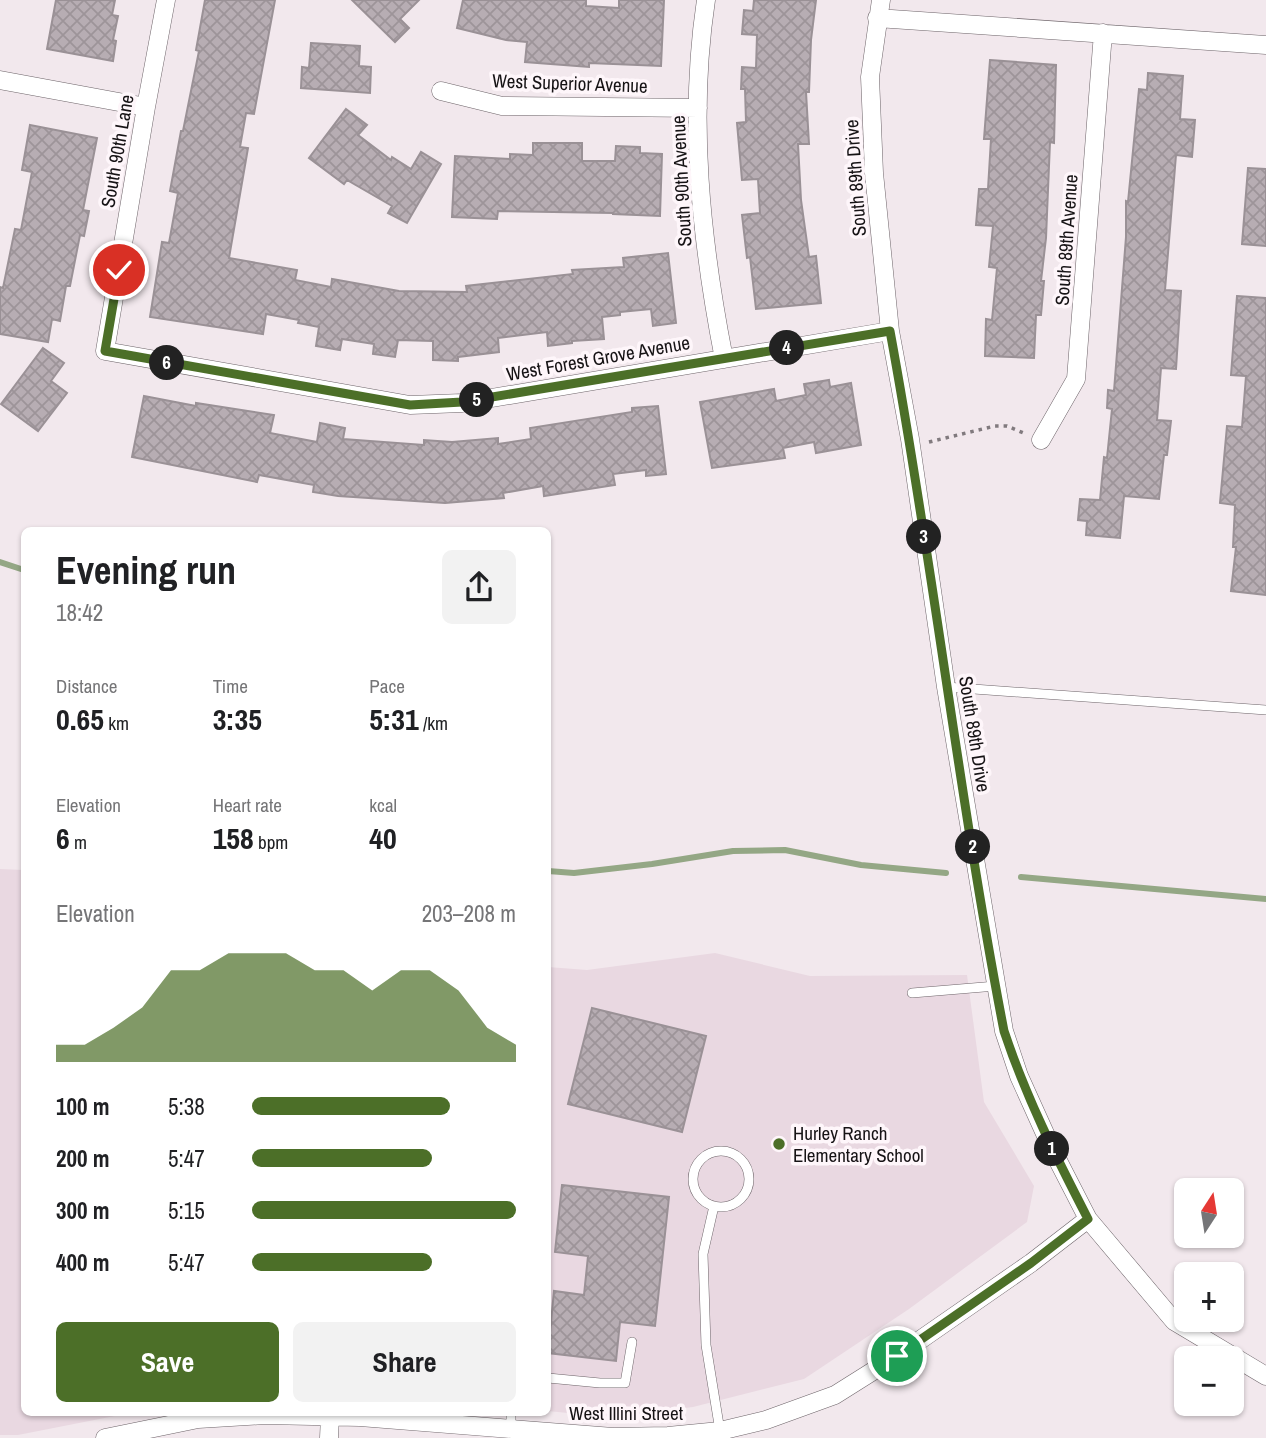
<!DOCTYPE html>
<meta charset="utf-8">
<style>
:root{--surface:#fff;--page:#f2f2f2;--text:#202124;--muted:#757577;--accent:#4c6f28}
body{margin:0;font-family:"Archivo Narrow",sans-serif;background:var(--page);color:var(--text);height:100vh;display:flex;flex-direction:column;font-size:26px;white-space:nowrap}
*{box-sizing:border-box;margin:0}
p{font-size:23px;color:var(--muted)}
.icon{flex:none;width:38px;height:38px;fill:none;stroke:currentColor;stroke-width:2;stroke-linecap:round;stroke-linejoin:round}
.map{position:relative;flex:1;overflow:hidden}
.sheet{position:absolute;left:21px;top:527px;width:530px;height:889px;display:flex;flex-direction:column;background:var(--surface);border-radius:10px;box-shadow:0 2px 5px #0004}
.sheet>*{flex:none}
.needle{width:46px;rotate:12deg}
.fabs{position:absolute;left:1174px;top:1178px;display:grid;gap:14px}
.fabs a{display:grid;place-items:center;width:70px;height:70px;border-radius:10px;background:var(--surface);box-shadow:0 2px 5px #0004;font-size:35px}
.pin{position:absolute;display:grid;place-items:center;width:60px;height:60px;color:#fff;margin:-30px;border:4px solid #fff;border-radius:50%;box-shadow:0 2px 7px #0007}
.km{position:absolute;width:35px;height:35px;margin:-18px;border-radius:50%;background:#222;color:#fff;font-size:19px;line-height:35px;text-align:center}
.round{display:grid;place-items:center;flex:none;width:74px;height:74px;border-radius:10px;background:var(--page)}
.summary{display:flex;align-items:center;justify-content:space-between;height:119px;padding:0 35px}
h1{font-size:38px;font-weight:700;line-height:52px}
.metrics{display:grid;grid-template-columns:repeat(3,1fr);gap:10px;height:119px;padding:7px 35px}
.metrics div{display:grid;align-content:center}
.metrics b{font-size:30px;font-weight:700}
.metrics small{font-size:19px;font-weight:400}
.metrics p{font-size:19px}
.chart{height:196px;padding:14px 35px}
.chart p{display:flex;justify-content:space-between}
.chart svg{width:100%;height:126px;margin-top:7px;fill:var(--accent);opacity:.7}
.cta{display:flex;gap:14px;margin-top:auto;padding:14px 35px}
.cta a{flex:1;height:80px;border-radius:10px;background:var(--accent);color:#fff;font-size:28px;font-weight:700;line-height:80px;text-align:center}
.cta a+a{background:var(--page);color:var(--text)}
ul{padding:0 35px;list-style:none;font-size:23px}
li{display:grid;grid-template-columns:112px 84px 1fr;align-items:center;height:52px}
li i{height:18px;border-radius:9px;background:var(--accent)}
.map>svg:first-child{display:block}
.built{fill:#e9d8e1}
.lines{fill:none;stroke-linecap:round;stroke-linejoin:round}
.stream{stroke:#94a785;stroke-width:6}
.building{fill:url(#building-cross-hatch);stroke:#9a9196;stroke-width:2}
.service-casing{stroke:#6d6469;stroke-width:10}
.minor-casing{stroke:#6d6469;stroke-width:19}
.path{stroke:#817a7e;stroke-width:3.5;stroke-dasharray:3.5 5;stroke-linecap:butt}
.service{stroke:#fff;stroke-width:9}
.minor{stroke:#fff;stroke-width:18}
.route-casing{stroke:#fff;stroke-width:14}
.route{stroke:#4c6f28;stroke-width:9}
.poi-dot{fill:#4c6f28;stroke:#fef6fa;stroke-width:2.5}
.labels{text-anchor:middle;stroke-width:7;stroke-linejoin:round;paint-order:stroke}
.street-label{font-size:19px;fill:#161315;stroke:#fef6fa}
.poi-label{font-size:19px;fill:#161315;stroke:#fef6fa;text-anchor:start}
</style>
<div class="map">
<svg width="1266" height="1438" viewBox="0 0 1266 1438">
<defs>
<pattern id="building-cross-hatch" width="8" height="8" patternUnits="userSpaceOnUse" patternTransform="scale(1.75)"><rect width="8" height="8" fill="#b7adb3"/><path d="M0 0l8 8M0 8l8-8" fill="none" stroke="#9d9499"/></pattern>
</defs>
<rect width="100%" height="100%" fill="#f2e8ed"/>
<path class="built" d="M 0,869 L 24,870 L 24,1412 L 135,1412 L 18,1435 L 0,1435 Z
M 715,953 L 810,976 L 967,975 L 984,1102 L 1034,1186 L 1027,1222 L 909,1309 L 804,1379 L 693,1407 L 608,1417 L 548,1411 L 548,967 L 587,970 Z"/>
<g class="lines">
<path class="stream" d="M 0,562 L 24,570
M 548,871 L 574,873 L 652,864 L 733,851 L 785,850 L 861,865 L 946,873
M 1021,877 L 1266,899"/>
</g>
<path class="building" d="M 56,0 L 115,0 L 112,15 L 118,16 L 113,40 L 116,41 L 113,61 L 47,49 Z
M 205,0 L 275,0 L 254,114 L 246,113 L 240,147 L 248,148 L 229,258 L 297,270 L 295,280 L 331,287 L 332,279 L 399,291 L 467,292 L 466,286 L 573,274 L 572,270 L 624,267 L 623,258 L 668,253 L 676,323 L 653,326 L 651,309 L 620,312 L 620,315 L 602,317 L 604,339 L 572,341 L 572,343 L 548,346 L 547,332 L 498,338 L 499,352 L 458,357 L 458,361 L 433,360 L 433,341 L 398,340 L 395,357 L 373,354 L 374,344 L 342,339 L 340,350 L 316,346 L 319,327 L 298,323 L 299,320 L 266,314 L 263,334 L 150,317 L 162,242 L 169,243 L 178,193 L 170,191 L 181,131 L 183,131 L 199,51 L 196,50 Z
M 352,0 L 419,0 L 400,19 L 409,28 L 395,42 Z
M 463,0 L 586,0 L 586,6 L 619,8 L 619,0 L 664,0 L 661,66 L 589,63 L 589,67 L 525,62 L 527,42 L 506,40 L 457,28 Z
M 754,0 L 816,0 L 811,40 L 809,92 L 806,92 L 809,144 L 798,144 L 801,200 L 809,257 L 816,256 L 821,303 L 756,309 L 750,257 L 747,258 L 742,215 L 760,213 L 758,179 L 742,180 L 737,123 L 746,122 L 745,89 L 741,89 L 742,67 L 756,68 L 757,35 L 742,34 L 744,10 L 753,11 Z
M 311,43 L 360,46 L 359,66 L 371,67 L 370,93 L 301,88 L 302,67 L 309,68 Z
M 990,60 L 1056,65 L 1054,143 L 1050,142 L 1046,238 L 1041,281 L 1044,281 L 1041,315 L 1036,315 L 1034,358 L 985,356 L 986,319 L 992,320 L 997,268 L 989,267 L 993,226 L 976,225 L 979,189 L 988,189 L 991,139 L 984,139 Z
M 1148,73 L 1183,76 L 1180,119 L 1195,120 L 1192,157 L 1176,155 L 1165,290 L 1181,291 L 1176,369 L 1161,368 L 1157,420 L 1171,421 L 1167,455 L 1164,455 L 1159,499 L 1124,496 L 1120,538 L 1086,535 L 1087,521 L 1078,520 L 1080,499 L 1100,500 L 1104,457 L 1107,458 L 1112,409 L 1107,408 L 1108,390 L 1114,391 L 1126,237 L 1126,201 L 1128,202 L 1139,89 L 1147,90 Z
M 346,109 L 367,125 L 358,135 L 391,160 L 392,157 L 411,169 L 421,152 L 441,164 L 407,223 L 388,213 L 392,206 L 347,180 L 344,184 L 309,158 Z
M 30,125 L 97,138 L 83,210 L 89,211 L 84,236 L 80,235 L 70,286 L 66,286 L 60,321 L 52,319 L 48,342 L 0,334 L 0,287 L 3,288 L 15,229 L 21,230 L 32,172 L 22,170 Z
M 533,143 L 582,143 L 582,161 L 615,161 L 616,146 L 640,147 L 640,153 L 662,154 L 660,216 L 613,214 L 613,213 L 498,211 L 497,219 L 452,217 L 455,156 L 510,159 L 510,154 L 533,155 Z
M 1248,168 L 1266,169 L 1266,246 L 1242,244 Z
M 1237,296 L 1266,298 L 1266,595 L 1231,591 L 1236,547 L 1233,547 L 1235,505 L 1220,503 L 1227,426 L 1242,427 L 1246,376 L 1231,375 Z
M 43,348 L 64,363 L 51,381 L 67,393 L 38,431 L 1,404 Z
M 829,380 L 830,387 L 851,383 L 861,445 L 816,453 L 814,442 L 783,448 L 785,458 L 712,468 L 700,402 L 774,389 L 776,401 L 806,395 L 804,384 Z
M 144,396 L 196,406 L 196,403 L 274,415 L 270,433 L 317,442 L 320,423 L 345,428 L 343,439 L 424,445 L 424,440 L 452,442 L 498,438 L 498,444 L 531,439 L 530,428 L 632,412 L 632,408 L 658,406 L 666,474 L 646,476 L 646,470 L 613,474 L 615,485 L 544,496 L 543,486 L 503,493 L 504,498 L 445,503 L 338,496 L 313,492 L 314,485 L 259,475 L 257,482 L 132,457 Z
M 592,1008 L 706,1036 L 682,1132 L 568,1104 Z
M 562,1185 L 669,1197 L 655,1326 L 620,1322 L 616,1361 L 548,1353 L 554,1291 L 584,1295 L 588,1256 L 555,1252 Z"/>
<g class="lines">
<defs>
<path id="service" d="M 946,687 L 1266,710
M 912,993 L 996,986
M693 1179a28 28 0 1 1 56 0a28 28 0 1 1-56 0Z
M 714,1206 L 703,1254 L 706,1345 L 720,1431
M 548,1378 L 600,1383 L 625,1383 L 632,1342
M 511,1430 L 511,1412"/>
<path id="minor" d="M 166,0 L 146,107 L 105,351 L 410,405 L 462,403 L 890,331
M 706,0 C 688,119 701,241 724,359
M 881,0 L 870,77 L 874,173 L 890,331 L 910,439 L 946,687 L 1004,1031 L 1019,1076 L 1052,1149 L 1088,1219 L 1174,1321 L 1266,1376
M 877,18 L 1266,45
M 0,80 L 146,107
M 441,91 L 502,106 L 698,108
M 1041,440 L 1076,379 L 1103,33
M 105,1438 L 198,1419 L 265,1415 L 360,1417 L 613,1437 L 668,1436 L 720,1431 L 766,1420 L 835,1395 L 897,1356 L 1031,1263 L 1088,1219
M 329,1438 L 330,1416"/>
</defs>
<use href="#service" class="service-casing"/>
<use href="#minor" class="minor-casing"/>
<path class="path" d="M 929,442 L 995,426 L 1007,426 L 1026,434"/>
<use href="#service" class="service"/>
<use href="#minor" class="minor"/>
</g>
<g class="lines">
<defs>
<path id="route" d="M 119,270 L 105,351 L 410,405 L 462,402 L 890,331 C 933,563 959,799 1004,1031 C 1026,1097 1056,1157 1088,1219 L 1031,1263 L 897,1356"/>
</defs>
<use href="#route" class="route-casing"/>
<use href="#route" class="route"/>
</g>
<circle class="poi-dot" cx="779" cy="1144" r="7"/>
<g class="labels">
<g class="street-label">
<text transform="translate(570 83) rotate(2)" y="7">West Superior Avenue</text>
<text transform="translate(117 151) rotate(-80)" y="7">South 90th Lane</text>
<text transform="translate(855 178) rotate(-94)" y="7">South 89th Drive</text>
<text transform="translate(681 181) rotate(-93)" y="7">South 90th Avenue</text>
<text transform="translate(1066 240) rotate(-86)" y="7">South 89th Avenue</text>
<text transform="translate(598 358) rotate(-10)" y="7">West Forest Grove Avenue</text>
<text transform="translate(975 734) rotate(81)" y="7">South 89th Drive</text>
<text x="626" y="1420">West Illini Street</text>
</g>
<g class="poi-label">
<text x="793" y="1140">Hurley Ranch<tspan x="793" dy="22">Elementary School</tspan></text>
</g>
</g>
</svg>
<div class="fabs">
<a><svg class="needle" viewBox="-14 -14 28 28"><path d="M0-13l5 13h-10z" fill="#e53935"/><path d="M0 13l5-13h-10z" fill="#757577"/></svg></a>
<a>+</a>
<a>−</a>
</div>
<div class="pin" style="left:897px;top:1356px;background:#1e9e55"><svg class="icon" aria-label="arrive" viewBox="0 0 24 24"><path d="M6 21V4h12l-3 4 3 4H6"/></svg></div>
<div class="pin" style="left:119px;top:270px;background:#d93025"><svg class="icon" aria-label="check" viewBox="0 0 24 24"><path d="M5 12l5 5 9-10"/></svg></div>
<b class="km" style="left:1052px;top:1149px">1</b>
<b class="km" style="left:973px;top:847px">2</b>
<b class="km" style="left:924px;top:537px">3</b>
<b class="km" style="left:787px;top:348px">4</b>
<b class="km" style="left:477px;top:400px">5</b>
<b class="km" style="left:167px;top:363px">6</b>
<section class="sheet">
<div class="summary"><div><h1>Evening run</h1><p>18:42</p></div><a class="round"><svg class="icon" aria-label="share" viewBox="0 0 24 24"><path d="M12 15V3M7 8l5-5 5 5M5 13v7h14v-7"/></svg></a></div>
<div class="metrics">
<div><p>Distance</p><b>0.65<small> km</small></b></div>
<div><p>Time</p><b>3:35</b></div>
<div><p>Pace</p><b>5:31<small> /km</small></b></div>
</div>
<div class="metrics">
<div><p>Elevation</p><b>6<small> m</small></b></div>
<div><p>Heart rate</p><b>158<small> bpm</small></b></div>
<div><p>kcal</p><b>40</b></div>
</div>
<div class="chart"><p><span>Elevation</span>203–208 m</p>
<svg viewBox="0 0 160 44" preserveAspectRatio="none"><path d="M0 44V38L10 38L20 32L30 25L40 12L50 12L60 6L70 6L80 6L90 12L100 12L110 19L120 12L130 12L140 19L150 32L160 38V44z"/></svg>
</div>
<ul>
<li><b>100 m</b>5:38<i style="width:75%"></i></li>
<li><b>200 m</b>5:47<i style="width:68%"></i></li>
<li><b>300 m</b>5:15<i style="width:100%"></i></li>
<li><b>400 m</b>5:47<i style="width:68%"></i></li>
</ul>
<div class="cta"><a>Save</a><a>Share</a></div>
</section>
</div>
